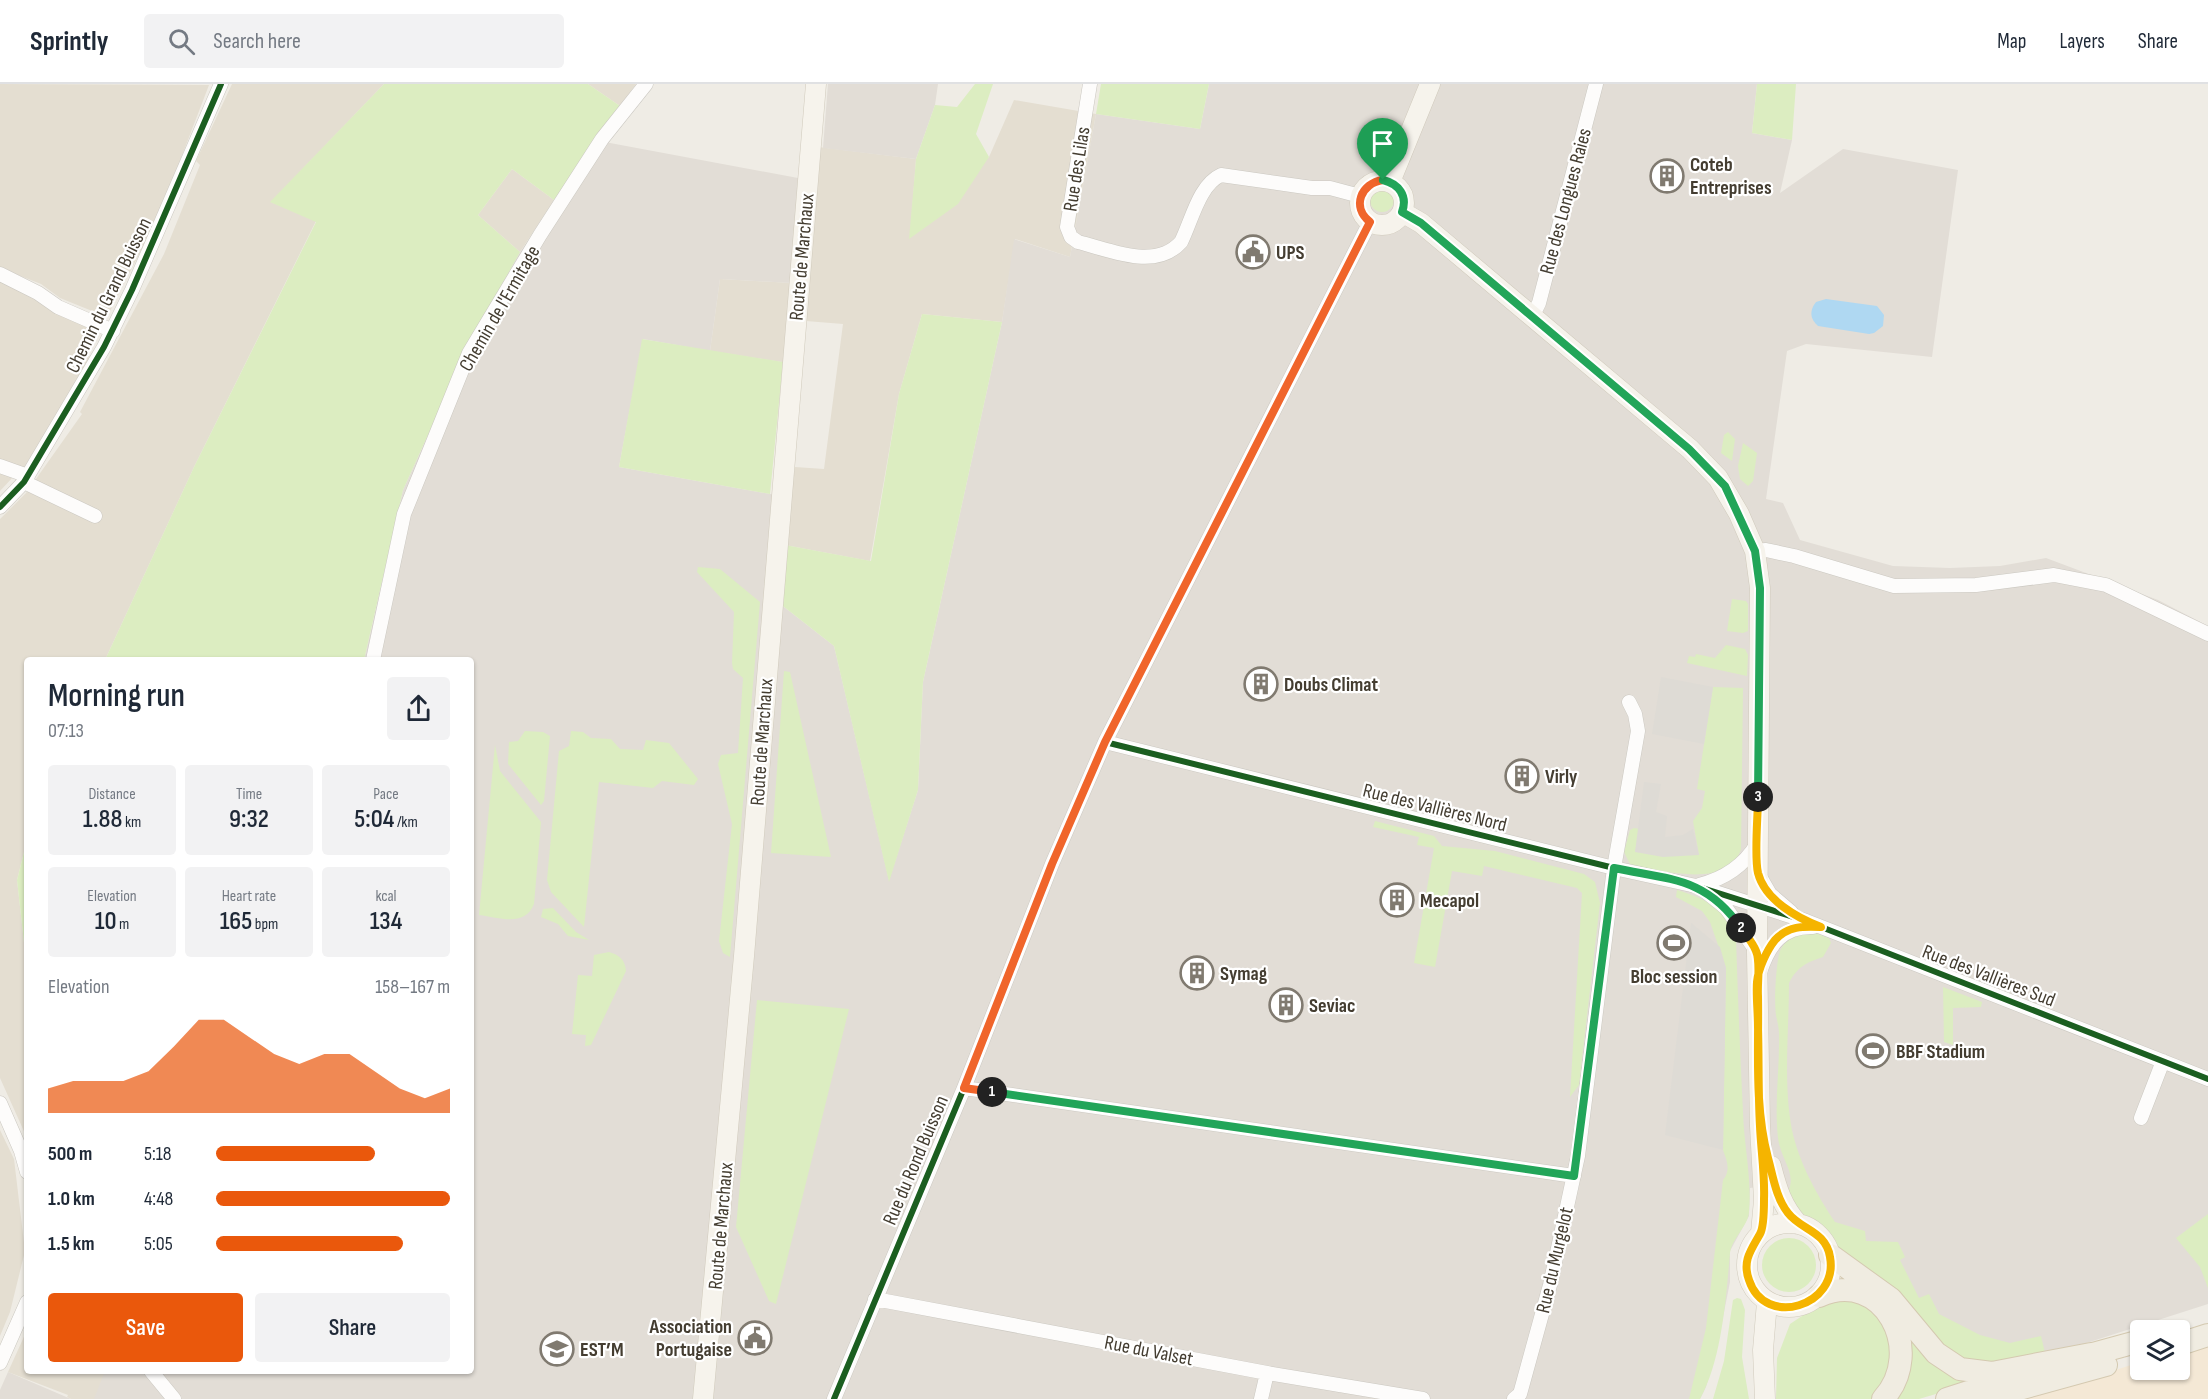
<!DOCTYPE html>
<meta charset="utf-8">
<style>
:root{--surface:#fff;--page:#f2f2f3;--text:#1f2937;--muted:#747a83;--line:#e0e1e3;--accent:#ea580c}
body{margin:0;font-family:"Sofia Sans Condensed",sans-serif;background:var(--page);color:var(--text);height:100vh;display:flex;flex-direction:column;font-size:22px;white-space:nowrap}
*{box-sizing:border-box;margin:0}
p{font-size:20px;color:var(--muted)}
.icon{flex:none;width:33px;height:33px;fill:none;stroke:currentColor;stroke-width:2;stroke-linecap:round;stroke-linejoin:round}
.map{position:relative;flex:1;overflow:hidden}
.drawer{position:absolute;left:24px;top:573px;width:450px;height:717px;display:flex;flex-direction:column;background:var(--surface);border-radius:6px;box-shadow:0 2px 4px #0004}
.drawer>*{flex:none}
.fabs{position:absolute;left:2130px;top:1236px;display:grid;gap:12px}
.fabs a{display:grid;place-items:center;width:60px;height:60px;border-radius:6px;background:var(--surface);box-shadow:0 2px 4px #0004;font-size:30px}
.pin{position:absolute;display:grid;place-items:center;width:51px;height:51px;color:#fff;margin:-62px -26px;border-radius:50% 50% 50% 0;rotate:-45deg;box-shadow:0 0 6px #0007}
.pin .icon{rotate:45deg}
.km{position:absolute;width:30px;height:30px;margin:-15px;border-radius:50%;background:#222;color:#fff;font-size:16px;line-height:30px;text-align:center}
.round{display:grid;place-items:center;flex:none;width:63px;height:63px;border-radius:6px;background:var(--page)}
.head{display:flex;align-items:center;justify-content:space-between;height:102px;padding:0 24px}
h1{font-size:33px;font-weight:600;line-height:45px}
.metrics{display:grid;grid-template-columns:repeat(3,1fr);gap:9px;height:102px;padding:6px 24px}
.metrics div{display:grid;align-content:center;border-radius:6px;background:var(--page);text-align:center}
.metrics b{font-size:26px;font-weight:600}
.metrics small{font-size:16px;font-weight:400}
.metrics p{font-size:16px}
.chart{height:168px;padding:12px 24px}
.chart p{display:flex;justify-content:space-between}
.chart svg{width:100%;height:108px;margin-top:6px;fill:var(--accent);opacity:.7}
.button{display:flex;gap:12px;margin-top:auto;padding:12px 24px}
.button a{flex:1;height:69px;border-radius:6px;background:var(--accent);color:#fff;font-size:24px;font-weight:600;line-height:69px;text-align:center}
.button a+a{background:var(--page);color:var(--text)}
ul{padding:0 24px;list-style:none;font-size:20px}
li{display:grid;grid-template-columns:96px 72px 1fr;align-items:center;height:45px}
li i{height:15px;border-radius:8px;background:var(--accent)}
header{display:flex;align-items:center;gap:36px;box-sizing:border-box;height:84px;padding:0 30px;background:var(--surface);border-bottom:2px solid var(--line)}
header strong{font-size:28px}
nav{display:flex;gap:33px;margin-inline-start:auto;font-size:21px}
.search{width:420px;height:54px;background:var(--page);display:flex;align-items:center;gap:15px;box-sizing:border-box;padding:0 21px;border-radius:6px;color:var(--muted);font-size:22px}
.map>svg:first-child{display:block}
.residential{fill:#e4ded1}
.commercial{fill:#f4e8d5}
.industrial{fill:#e2ddd6}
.green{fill:#dcedc1}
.parking{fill:#dedbd5}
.water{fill:#afd8f2}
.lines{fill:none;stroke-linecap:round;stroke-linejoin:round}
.street-casing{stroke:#cbc8c1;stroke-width:15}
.secondary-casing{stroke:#d0cabc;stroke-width:21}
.primary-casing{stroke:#d4c9b0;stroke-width:24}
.street{stroke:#fdfcfb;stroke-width:14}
.secondary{stroke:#f6f3ec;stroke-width:20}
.primary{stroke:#f0ece1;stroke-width:22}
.cycleway-casing{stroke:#fff;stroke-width:10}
.cycleway{stroke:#1b5e20;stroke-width:6}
.split-1-casing{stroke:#fff;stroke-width:12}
.split-2-casing{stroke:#fff;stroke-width:12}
.split-3-casing{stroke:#fff;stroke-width:12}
.split-4-casing{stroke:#fff;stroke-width:12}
.split-1{stroke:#f0652b;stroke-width:8}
.split-2{stroke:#22a559;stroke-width:8}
.split-3{stroke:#f5b400;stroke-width:8}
.split-4{stroke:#22a559;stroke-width:8}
.labels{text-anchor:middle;stroke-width:4.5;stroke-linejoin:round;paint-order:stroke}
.poi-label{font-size:20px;font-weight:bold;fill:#443d31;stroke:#fff;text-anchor:start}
.street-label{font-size:20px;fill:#443d31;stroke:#fff}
</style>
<header>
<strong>Sprintly</strong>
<div class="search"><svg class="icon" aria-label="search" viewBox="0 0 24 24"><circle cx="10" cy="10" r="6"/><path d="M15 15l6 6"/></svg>Search here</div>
<nav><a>Map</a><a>Layers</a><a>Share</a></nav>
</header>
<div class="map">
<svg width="2208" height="1315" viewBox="0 0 2208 1315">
<rect width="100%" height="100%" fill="#efece5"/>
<path class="residential" d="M 0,0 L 209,1 L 160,129 L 107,233 L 60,214 L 41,200 L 0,184 Z
M 232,0 L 384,0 L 271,118 L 316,137 L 194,383 L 105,576 L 27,576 L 27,756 L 17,796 L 27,886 L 27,1054 L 0,994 L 0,435 L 26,409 L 82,330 L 80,328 L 164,170 L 200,81 L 196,77 Z
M 588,0 L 636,0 L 620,22 Z
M 1014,16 L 1096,30 L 1070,173 L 1015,155 L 1002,238 L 922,230 L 899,310 L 870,477 L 785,461 L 795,383 L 824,385 L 843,240 L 806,237 L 802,281 L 710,267 L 720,195 L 791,199 L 802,61 L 916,75 L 910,154 L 989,73 Z
M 512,85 L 554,116 L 520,168 L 478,131 Z
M 0,197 L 94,241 L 97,252 L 87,271 L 91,273 L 35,371 L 18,393 L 14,392 L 0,407 Z
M 0,1046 L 14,1075 L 25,1167 L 10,1228 L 0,1252 Z
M 27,1246 L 27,1287 L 106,1287 L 95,1315 L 71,1315 L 67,1313 L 68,1311 L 8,1288 Z"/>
<path class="commercial" d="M 2208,1258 L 2208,1315 L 2028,1315 L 2140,1278 L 2140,1286 L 2180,1286 L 2180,1266 Z"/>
<path class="industrial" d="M 828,0 L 938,0 L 935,21 L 916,75 L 823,64 Z
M 1209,0 L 1757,0 L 1752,49 L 1792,56 L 1780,109 L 1843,65 L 1958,86 L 1932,273 L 1806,260 L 1787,267 L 1766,415 L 1783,419 L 1800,456 L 1893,482 L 1950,484 L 2000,482 L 2046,474 L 2158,516 L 2208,542 L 2208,1220 L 2046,1272 L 2006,1281 L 1841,1171 L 1829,1150 L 1819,1140 L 1797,1129 L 1779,1100 L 1750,1104 L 1749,1132 L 1730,1167 L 1730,1198 L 1717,1263 L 1706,1303 L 1700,1315 L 94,1315 L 105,1287 L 471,1287 L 471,576 L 364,576 L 403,406 L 472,254 L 513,179 L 594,56 L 798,94 L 791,199 L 720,195 L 710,267 L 643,255 L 619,383 L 792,414 L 779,519 L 834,562 L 889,796 L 918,706 L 923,598 L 1002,238 L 1014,155 L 1070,173 L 1096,30 L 1200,45 Z
M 8,1288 L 71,1315 L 0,1315 L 0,1306 Z"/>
<path class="green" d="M 384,0 L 588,0 L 620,22 L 554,116 L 512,85 L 478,131 L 520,168 L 472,254 L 403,406 L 364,576 L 105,576 L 194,383 L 316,138 L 270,118 Z
M 975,0 L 993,0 L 976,50 L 989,73 L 958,120 L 909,155 L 916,75 L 935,21 L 957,23 Z
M 1101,0 L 1209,0 L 1200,45 L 1096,30 Z
M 1757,0 L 1796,0 L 1792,56 L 1752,49 Z
M1370 116a12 12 0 1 1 24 0a12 12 0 1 1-24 0Z
M 922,230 L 1002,238 L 923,598 L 918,706 L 889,798 L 834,562 L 779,519 L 785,461 L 871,477 L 899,310 Z
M 642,255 L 783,278 L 770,410 L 619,383 Z
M 1728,348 L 1735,355 L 1732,377 L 1721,369 L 1724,351 Z
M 1743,359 L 1757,369 L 1753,397 L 1748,402 L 1740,395 L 1738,382 Z
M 698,483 L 720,485 L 760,518 L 730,873 L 723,869 L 719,857 L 732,740 L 718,680 L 721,671 L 738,669 L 743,594 L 733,585 L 732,579 L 734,528 L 697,488 Z
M 1732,515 L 1746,517 L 1748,520 L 1748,547 L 1743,549 L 1727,547 Z
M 1726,561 L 1745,565 L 1748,571 L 1747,592 L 1687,579 L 1689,572 L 1695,573 L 1696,570 L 1715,574 Z
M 784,587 L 790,588 L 831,773 L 771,769 Z
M 1713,603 L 1743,604 L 1741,765 C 1729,806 1662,786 1631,782 L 1624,768 L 1630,746 L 1634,744 L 1640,745 L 1635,768 L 1699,771 L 1693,737 L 1702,724 L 1705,707 L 1697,705 Z
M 525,647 L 543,648 L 550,652 L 544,717 L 541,721 L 508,680 L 509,658 L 518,657 Z
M 571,647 L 583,648 L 591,654 L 611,655 L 620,665 L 643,666 L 646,656 L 669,659 L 698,695 L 694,701 L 662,697 L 653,704 L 599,698 L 584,843 L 551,808 L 547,796 L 559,667 L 569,662 Z
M 495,661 L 500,687 L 541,738 L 534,820 C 525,843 501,834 479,831 Z
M 1375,737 L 1434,752 L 1442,762 L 1495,767 L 1584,790 L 1595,798 L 1600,819 L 1579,1001 L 1570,1013 L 1582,809 L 1577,804 L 1484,782 L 1482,792 L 1452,787 L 1435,883 L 1414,879 L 1434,764 L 1417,761 L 1419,753 L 1373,743 Z
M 27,756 L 27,886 L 17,796 Z
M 1677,806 C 1705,814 1726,825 1736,855 C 1738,913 1740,971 1743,1028 C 1744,1062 1752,1095 1749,1128 C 1748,1142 1732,1154 1730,1169 C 1726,1214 1722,1275 1700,1315 L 1689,1315 L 1706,1244 L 1723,1096 C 1731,1086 1727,1077 1723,1066 L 1726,884 L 1710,838 L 1702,827 L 1676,813 Z
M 553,824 L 576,848 L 589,856 L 568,852 L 558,840 L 541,833 L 543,825 Z
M 1808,846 L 1829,854 L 1831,859 L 1823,873 C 1807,878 1797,883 1789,899 C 1789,947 1783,999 1792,1046 C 1799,1079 1817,1111 1835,1138 L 1865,1147 L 1866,1157 L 1898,1158 L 1905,1173 L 1900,1176 L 1919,1214 L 1929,1210 L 1939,1230 L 1980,1251 L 2010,1259 L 2041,1252 L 2046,1273 L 2006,1281 L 1956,1274 L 1841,1171 C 1835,1160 1829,1147 1818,1140 C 1801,1127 1800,1133 1785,1113 C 1800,1091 1781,1078 1778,1054 C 1774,1018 1780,984 1779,949 C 1779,943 1777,937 1776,931 C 1774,918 1776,879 1780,867 C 1786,854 1796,851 1808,846 Z
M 609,868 C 619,871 625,875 626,887 L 591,961 L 585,962 L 586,951 L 572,950 L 578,891 L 592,892 L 594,871 Z
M 1943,903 L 1982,918 L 1981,923 L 1953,924 L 1953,961 L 1944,958 Z
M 757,916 L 849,925 L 776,1220 L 769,1217 L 736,1143 Z
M 2208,1130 L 2208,1204 L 2200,1183 L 2176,1154 Z
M1762 1181a27 27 0 1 1 54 0a27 27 0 1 1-54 0Z
M 1845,1211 L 1887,1237 L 1893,1278 L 1873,1315 L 1776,1315 L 1777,1274 L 1790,1240 L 1829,1214 Z
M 1737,1214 L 1741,1215 L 1745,1226 L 1742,1273 L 1749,1315 L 1713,1315 L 1724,1277 L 1733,1216 Z
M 1904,1252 L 1983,1296 L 1919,1315 L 1891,1315 Z"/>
<path class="parking" d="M 1661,593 L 1713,603 L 1704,660 L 1652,650 Z
M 1644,698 L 1661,700 L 1656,728 L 1667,732 L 1665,753 L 1683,751 L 1693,745 L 1699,771 L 1663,773 L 1635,768 Z
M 1691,839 L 1720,863 L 1726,884 L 1723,1066 L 1665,1051 Z"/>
<path class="water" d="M 1826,215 L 1877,222 L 1884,231 L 1883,242 L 1874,249 L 1869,250 L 1818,242 C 1810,235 1809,227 1816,218 Z"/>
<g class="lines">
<defs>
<path id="street" d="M 1090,0 L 1067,143 L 1071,153 L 1078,158 C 1111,166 1155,187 1181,158 C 1192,136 1199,101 1221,91 L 1312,104 L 1330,104 L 1360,112
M 0,190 L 38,209 L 58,223 L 113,247
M 1532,233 L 1539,219 L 1596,0
M 0,382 L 28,392
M 24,398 L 95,432
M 0,423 L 24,398 L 104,263 L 132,206 L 221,0
M 1755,467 L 1766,466 L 1794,472 L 1894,502 L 1976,501 L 2054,491 L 2106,501 L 2208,550
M 373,576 L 404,430 L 469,269 L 540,151 L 602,55 L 646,0
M 1105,658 L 1614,784 L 1696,802 L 1806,837 L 2208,995
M 1759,791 L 1770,810 L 1791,828
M 1699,801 C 1724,795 1743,783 1757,760
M 1706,808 L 1726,824 L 1757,868
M 1760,888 C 1769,861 1782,842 1813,843
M 964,1004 L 1574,1092
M 0,1019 L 21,1067 L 27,1088
M 2141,1034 L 2163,977
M 875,1215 L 1267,1289 L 1423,1315
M 0,1279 L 27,1218
M 151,1287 L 174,1315
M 834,1315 L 964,1004 L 1052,780 L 1105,658 L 1370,138
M 1261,1315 L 1267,1289
M 1514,1315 L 1520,1310 L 1550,1201 L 1578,1072 L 1614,784 L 1638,647 L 1635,630 L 1629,618"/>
<path id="secondary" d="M1360 119a22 22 0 1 1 44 0a22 22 0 1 1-44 0Z
M 1390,98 L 1430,0
M 1402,128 L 1421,139 L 1690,365 L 1718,394 L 1739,430 L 1755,467 L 1760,504 L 1757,868 L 1760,1042 L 1764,1116 L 1761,1149
M 1771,1082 C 1777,1105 1782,1122 1798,1140
M1747 1181a42 42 0 1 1 84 0a42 42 0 1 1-84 0Z
M 703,1315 L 744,872 L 816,0
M 1765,1315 L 1763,1266 L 1767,1218"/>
<path id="primary" d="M 1830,1171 L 1891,1215 L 1936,1269 L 1960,1285 L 1992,1289 L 2091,1270
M 1819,1212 C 1883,1183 1927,1267 1883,1315
M 2180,1260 L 2208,1251
M 2078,1274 L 2140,1257
M 1990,1313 L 2106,1281
M 1947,1315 L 2006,1296"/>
</defs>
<use href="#street" class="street-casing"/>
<use href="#secondary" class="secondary-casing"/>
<use href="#primary" class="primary-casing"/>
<use href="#street" class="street"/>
<use href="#secondary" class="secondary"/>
<use href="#primary" class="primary"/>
<defs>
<path id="cycleway" d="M 0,423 L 24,398 L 104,263 L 132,206 L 221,0
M 1105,658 L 1614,784 L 1696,802 L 1806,837 L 2208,995
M 834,1315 L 964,1004 L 1052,780 L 1105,658 L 1370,138"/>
</defs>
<use href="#cycleway" class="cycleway-casing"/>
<use href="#cycleway" class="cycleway"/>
</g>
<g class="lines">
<defs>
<path id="split-1" d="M 992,1008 L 964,1004 L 1052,780 L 1105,658 L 1370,138 C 1351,123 1361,99 1383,96"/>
<path id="split-2" d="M 992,1008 L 1574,1092 L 1614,784 C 1670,796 1706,793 1741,844"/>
<path id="split-3" d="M 1741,844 C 1746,851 1753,859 1756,867 C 1761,878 1757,899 1758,912 C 1759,966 1754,1021 1768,1074 C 1773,1092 1776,1114 1788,1129 C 1801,1146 1826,1147 1830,1173 C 1839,1222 1765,1245 1749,1196 C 1742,1177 1751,1166 1760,1150 C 1764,1143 1764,1124 1764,1115 C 1765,1091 1761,1066 1760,1042 C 1758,1009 1759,976 1758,943 C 1758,928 1756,912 1757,898 C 1758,885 1767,866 1775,856 C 1788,842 1803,842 1821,843 C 1797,834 1765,816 1758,789 C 1754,772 1758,732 1758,713"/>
<path id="split-4" d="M 1383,96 C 1399,100 1408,112 1402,128 L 1421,139 L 1689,365 L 1725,402 L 1755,467 L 1760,504 L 1758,713"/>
</defs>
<use href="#split-1" class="split-1-casing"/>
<use href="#split-2" class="split-2-casing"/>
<use href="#split-3" class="split-3-casing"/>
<use href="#split-4" class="split-4-casing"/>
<use href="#split-1" class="split-1"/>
<use href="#split-2" class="split-2"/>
<use href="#split-3" class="split-3"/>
<use href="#split-4" class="split-4"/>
</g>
<defs>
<symbol id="building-ring" viewBox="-11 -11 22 22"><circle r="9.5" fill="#fff" stroke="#807a70" stroke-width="1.5"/><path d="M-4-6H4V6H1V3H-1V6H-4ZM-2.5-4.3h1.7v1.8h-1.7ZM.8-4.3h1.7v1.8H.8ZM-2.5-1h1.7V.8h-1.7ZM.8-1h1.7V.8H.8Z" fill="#807a70"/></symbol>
<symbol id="civic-ring" viewBox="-11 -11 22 22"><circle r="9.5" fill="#fff" stroke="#807a70" stroke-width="1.5"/><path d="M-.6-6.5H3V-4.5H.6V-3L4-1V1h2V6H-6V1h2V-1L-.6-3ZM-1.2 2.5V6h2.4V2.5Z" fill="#807a70"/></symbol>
<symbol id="stadium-ring" viewBox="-11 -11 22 22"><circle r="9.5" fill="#fff" stroke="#807a70" stroke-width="1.5"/><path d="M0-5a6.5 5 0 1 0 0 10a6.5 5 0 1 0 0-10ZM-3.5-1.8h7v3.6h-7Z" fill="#807a70"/></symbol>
<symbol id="university-ring" viewBox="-11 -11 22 22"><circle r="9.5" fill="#fff" stroke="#807a70" stroke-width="1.5"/><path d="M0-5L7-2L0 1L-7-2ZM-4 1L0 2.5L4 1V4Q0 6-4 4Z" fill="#807a70"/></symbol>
</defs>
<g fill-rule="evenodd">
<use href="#building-ring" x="1648" y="73" width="38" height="38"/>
<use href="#civic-ring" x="1234" y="149" width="38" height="38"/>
<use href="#building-ring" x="1242" y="581" width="38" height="38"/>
<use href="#building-ring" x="1503" y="673" width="38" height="38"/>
<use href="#building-ring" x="1378" y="797" width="38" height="38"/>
<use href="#stadium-ring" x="1655" y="840" width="38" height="38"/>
<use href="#building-ring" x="1178" y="870" width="38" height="38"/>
<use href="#building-ring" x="1267" y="902" width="38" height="38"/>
<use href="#stadium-ring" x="1854" y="948" width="38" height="38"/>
<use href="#civic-ring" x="736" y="1235" width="38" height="38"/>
<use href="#university-ring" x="538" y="1246" width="38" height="38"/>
</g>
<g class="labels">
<g class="poi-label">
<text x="1690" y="87">Coteb<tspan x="1690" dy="23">Entreprises</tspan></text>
<text x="1276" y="175">UPS</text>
<text x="1284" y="607">Doubs Climat</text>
<text x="1545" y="699">Virly</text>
<text x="1420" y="823">Mecapol</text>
<text x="1220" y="896">Symag</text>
<text x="1674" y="899" text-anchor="middle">Bloc session</text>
<text x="1309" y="928">Seviac</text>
<text x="1896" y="974">BBF Stadium</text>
<text x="732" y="1249" text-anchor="end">Association<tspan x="732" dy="23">Portugaise</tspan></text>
<text x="580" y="1272">EST’M</text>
</g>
<g class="street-label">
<text transform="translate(1076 85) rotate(-81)" y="7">Rue des Lilas</text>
<text transform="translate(1565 117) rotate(-75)" y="7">Rue des Longues Raies</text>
<text transform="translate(801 173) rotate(-85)" y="7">Route de Marchaux</text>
<text transform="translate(108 211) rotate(-64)" y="7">Chemin du Grand Buisson</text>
<text transform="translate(499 224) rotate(-60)" y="7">Chemin de l'Ermitage</text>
<text transform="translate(761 658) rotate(-86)" y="7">Route de Marchaux</text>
<text transform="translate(1435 723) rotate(14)" y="7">Rue des Vallières Nord</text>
<text transform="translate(1989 891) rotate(21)" y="7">Rue des Vallières Sud</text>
<text transform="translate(915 1076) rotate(-67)" y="7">Rue du Rond Buisson</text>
<text transform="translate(720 1142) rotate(-85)" y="7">Route de Marchaux</text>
<text transform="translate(1554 1176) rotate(-77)" y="7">Rue du Murgelot</text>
<text transform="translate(1149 1266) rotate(11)" y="7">Rue du Valset</text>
</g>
</g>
</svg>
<div class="fabs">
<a><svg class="icon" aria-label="layers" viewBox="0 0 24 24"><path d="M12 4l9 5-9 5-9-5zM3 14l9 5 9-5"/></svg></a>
</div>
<div class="pin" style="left:1383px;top:96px;background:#1e9e55"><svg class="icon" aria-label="arrive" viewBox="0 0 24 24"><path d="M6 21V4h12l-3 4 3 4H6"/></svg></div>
<b class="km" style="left:992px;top:1008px">1</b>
<b class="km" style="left:1741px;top:844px">2</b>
<b class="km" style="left:1758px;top:713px">3</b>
<section class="drawer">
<div class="head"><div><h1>Morning run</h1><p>07:13</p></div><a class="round"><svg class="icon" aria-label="share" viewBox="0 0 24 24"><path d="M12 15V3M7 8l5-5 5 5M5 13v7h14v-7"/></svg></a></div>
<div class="metrics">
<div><p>Distance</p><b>1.88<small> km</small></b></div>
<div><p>Time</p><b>9:32</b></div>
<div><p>Pace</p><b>5:04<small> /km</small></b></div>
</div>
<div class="metrics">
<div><p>Elevation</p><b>10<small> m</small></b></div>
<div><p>Heart rate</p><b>165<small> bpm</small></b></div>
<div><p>kcal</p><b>134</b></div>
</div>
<div class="chart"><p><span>Elevation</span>158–167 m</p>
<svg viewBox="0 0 160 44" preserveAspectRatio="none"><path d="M0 44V34L10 31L20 31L30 31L40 27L50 17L60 6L70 6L80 13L90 20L100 24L110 20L120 20L130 27L140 34L150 38L160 34V44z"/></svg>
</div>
<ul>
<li><b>500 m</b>5:18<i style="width:68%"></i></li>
<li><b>1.0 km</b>4:48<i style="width:100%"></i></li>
<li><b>1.5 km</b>5:05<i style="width:80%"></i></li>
</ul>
<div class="button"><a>Save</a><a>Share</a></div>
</section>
</div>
